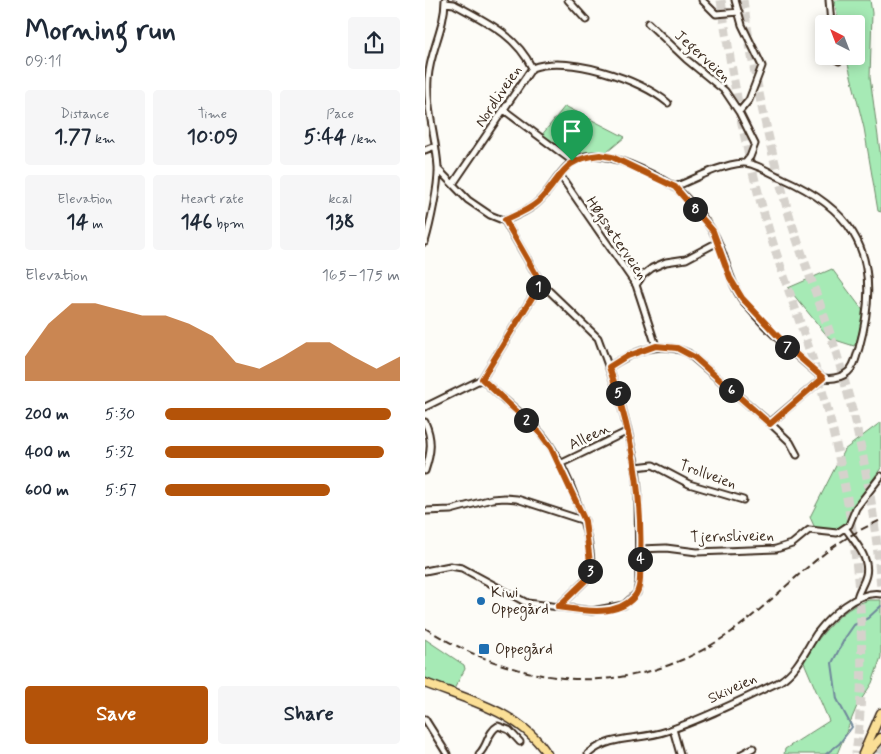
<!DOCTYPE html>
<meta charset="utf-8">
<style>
:root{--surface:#fff;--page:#f6f6f7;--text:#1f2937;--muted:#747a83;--accent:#b45309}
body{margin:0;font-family:Mynerve,sans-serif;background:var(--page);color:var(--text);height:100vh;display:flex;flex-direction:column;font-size:19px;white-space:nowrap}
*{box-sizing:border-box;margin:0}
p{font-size:16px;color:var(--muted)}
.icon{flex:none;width:28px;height:28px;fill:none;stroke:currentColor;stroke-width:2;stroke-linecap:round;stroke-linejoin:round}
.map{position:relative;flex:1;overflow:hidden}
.drawer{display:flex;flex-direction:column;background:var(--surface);width:425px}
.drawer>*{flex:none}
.needle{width:32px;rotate:318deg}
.fabs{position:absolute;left:390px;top:15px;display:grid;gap:10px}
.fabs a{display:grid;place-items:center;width:50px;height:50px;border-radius:5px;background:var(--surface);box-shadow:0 2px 12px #0003;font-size:25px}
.pin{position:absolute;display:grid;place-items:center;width:42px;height:42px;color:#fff;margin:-51px -21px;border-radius:50% 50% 50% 0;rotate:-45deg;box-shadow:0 0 5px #0007}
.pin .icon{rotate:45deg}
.km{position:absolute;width:25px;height:25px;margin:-12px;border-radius:50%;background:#222;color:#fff;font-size:14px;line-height:25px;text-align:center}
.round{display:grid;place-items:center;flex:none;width:52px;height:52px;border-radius:5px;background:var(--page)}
.overview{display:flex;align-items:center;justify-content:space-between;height:85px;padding:0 25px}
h1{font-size:28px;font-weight:700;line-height:38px}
.stats{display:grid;grid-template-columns:repeat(3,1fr);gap:8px;height:85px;padding:5px 25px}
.stats div{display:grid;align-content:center;border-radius:5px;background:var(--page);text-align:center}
.stats b{font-size:21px;font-weight:700}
.stats small{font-size:14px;font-weight:400}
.stats p{font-size:14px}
.chart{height:140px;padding:10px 25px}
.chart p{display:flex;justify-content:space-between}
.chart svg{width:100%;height:90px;margin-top:5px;fill:var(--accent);opacity:.7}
.cta{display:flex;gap:10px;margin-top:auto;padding:10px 25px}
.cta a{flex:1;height:58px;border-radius:5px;background:var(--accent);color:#fff;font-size:20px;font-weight:700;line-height:58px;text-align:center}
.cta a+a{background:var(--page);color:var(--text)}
ul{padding:0 25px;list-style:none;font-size:16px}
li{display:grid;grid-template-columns:80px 60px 1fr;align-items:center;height:38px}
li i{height:12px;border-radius:6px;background:var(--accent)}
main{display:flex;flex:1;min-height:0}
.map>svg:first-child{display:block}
.green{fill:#a6eab5;stroke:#708a6a}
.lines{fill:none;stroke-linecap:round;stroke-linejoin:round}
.stream{stroke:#6f889b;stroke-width:2}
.motorway-tunnel{stroke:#d6d2cc;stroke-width:9;stroke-dasharray:9 4.5;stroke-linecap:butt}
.minor-casing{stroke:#3b2a1e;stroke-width:9}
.primary-casing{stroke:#3b2a1e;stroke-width:11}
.minor{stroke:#fdfcf7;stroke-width:5}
.primary{stroke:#fbdf96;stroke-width:8}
.rail{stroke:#3b2a1e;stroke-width:2;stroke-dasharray:8 4;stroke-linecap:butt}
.route-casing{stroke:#fff;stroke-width:10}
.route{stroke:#b45309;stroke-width:6}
.poi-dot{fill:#1f6fb2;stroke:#fdfcf7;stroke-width:2}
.labels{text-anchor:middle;stroke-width:5;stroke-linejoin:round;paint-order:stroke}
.street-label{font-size:15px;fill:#3b2a1e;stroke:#fdfcf7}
.poi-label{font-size:15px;fill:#3b2a1e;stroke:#fdfcf7;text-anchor:start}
</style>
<main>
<section class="drawer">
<div class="overview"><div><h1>Morning run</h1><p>09:11</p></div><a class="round"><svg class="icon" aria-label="share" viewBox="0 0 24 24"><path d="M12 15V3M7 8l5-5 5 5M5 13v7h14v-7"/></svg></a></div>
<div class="stats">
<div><p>Distance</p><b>1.77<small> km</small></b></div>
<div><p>Time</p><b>10:09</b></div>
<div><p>Pace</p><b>5:44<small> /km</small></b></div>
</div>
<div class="stats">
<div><p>Elevation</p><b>14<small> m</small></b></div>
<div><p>Heart rate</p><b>146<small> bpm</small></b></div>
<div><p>kcal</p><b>138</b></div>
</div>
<div class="chart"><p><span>Elevation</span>165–175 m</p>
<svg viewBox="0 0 160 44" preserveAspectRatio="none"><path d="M0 44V32L10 16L20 6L30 6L40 9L50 12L60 12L70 16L80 22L90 35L100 38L110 32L120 25L130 25L140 32L150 38L160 32V44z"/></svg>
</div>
<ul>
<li><b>200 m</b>5:30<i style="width:96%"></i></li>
<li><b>400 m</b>5:32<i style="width:93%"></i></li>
<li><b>600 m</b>5:57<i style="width:70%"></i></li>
</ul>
<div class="cta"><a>Save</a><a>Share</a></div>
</section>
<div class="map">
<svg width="456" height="754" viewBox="0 0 456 754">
<rect width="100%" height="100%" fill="#fdfcf7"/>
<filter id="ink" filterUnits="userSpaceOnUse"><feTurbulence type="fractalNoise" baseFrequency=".02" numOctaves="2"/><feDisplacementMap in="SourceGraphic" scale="10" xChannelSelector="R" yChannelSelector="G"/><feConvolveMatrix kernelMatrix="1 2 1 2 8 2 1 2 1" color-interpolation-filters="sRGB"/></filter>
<g filter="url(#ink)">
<path class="green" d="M 409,0 L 445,0 L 447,13 L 445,77 L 456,159 L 456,212 L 453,211 L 439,128 L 421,56 L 431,56 L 431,24 L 414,24 Z
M 140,106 L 200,137 L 182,152 L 163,152 L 148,156 L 116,136 Z
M 407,269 L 439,312 L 432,341 L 429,346 L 404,338 L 363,288 Z
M 456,422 L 456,468 L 433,500 L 423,523 L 417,529 L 397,530 L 389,526 L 385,517 L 419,450 Z
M 444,600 L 456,600 L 456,657 L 447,683 L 432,706 L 412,754 L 359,754 L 360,749 L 404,721 L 378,660 C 395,637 414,608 444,600 Z
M 0,639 L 39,665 L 40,669 L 29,689 L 0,679 Z"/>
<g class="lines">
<path class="stream" d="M 401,754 L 414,744 L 427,727 L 412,699 L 407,663 L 420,638 L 429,625 L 443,618 L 456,606"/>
<path class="motorway-tunnel" d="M 296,0 C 307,75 320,151 342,224 C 356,271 374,317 389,364 C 428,488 447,624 431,754
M 318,0 C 328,71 343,142 363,211 C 378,262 399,311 414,362 C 436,436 451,513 456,589
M 455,754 L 456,743"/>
<defs>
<path id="minor" d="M 143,0 L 161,20
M 277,0 L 291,14 L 314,12
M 310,0 L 317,25 L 337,66 L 324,100 L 314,112
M 404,0 L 406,24
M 20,3 L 29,4 C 59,21 91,34 107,68
M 223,23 L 261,59 L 300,91 L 314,112 L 330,144 L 325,157 L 320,163
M 413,56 L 414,61
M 79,110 L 147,161
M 0,150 L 10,146
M 135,175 L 211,285 L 231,346
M 28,184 L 107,68 C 142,55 216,79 243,103
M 250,187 C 272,178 294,165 318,163 C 329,162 347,174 357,178 C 384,190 413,208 428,233 C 449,267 444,312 434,348 C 431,357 430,366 423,372 C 416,378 406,379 398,378 L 345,423
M 80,221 C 91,215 104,211 113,202 C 129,188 137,161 161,156 C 183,151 229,174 248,186 C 260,194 281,220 288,232 C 301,253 302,278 316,298 C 339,328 369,354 398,378
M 0,242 C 5,225 14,184 13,167 C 11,137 1,109 3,79 C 5,51 20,28 20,0
M 211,285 L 218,275 L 227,268 L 241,262 L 261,259 L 293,242
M 184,367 C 209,351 234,340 263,353 L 345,423 L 365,442 L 372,455
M 57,379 C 76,399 101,415 119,437 C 141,464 171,541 165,576 L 133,607
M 0,407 L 57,379 L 116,283
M 0,422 C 8,440 6,453 0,471
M 135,464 L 203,431
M 211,467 L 228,465 L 264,484 L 318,500
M 0,511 L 26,510 L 67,499 L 80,498 L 92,499 L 160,521
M 421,529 C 430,542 445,558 441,575 C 439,584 434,589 432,598
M 215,549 L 241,548 L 272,552 L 351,549 L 367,544 L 384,530 L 412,533 L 424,525 L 431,508 L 456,476
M 0,571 L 25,566 L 37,568 L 102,603 L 167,611 L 199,605 L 212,593 L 214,582 L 213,491 L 211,467 L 203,431 L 193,393 L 173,338 L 116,283 L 80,221 L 65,215 L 43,200 L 13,169
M 0,719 L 22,754
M 248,729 L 255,754
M 54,754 C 63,746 62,732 73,726 L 84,730 L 95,742
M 163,754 C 186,734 213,741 242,731 C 281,718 318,699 354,682 C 373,670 380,651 392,633 C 405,616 433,590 456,594
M 317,754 L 328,748"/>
<path id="primary" d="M 0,683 C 43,700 96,712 122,754
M 438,754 L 456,713
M 442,754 L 456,738"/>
</defs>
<use href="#minor" class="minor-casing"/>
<use href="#primary" class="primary-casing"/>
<use href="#minor" class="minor"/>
<use href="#primary" class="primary"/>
<path class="rail" d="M 0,628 C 105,693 220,702 321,621 C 368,583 398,545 456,520"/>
</g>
</g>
<g class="lines" filter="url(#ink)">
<defs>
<path id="route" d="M 175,155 L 187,157 L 250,187 L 288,231 L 305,278 L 317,298 L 364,348 L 398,378 L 345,424 L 269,357 L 252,348 L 231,346 L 200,357 L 184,367 C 206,429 218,494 215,561 C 215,572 217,588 209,597 C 191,618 155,610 133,607 L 165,576 L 166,571 L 160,521 L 126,448 L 115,433 L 57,379 L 116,283 L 80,220 C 91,215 104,210 113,202 C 138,178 135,159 175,155 Z"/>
</defs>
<use href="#route" class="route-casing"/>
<use href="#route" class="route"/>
</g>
<g class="poi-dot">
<circle cx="56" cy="601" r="5"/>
<rect x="53" y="643" width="12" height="12" rx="2.5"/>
</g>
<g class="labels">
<g class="street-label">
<text transform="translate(278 56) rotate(42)" y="5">Jegerveien</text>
<text transform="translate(73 96) rotate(-56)" y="5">Nordliveien</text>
<text transform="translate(192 238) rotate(56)" y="5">Høgsæterveien</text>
<text transform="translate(164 436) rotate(-25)" y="5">Alleen</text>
<text transform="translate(283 474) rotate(20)" y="5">Trollveien</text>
<text transform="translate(307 536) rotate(-1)" y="5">Tjernsliveien</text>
<text transform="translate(307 688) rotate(-25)" y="5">Skiveien</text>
</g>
<g class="poi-label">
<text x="66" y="597">Kiwi<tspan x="66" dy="17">Oppegård</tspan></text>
<text x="70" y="654">Oppegård</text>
</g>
</g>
</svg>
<div class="fabs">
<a><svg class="needle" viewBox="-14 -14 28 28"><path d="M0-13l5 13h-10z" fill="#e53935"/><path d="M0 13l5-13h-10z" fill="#747a83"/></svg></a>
</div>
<div class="pin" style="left:147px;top:161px;background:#1e9e55"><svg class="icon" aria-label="arrive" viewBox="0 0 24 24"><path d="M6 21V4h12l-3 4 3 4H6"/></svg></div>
<b class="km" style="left:113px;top:287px">1</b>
<b class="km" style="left:101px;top:420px">2</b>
<b class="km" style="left:165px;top:571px">3</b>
<b class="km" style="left:215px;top:559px">4</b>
<b class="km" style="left:193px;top:393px">5</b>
<b class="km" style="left:306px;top:390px">6</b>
<b class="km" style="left:362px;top:347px">7</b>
<b class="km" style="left:270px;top:209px">8</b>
</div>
</main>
